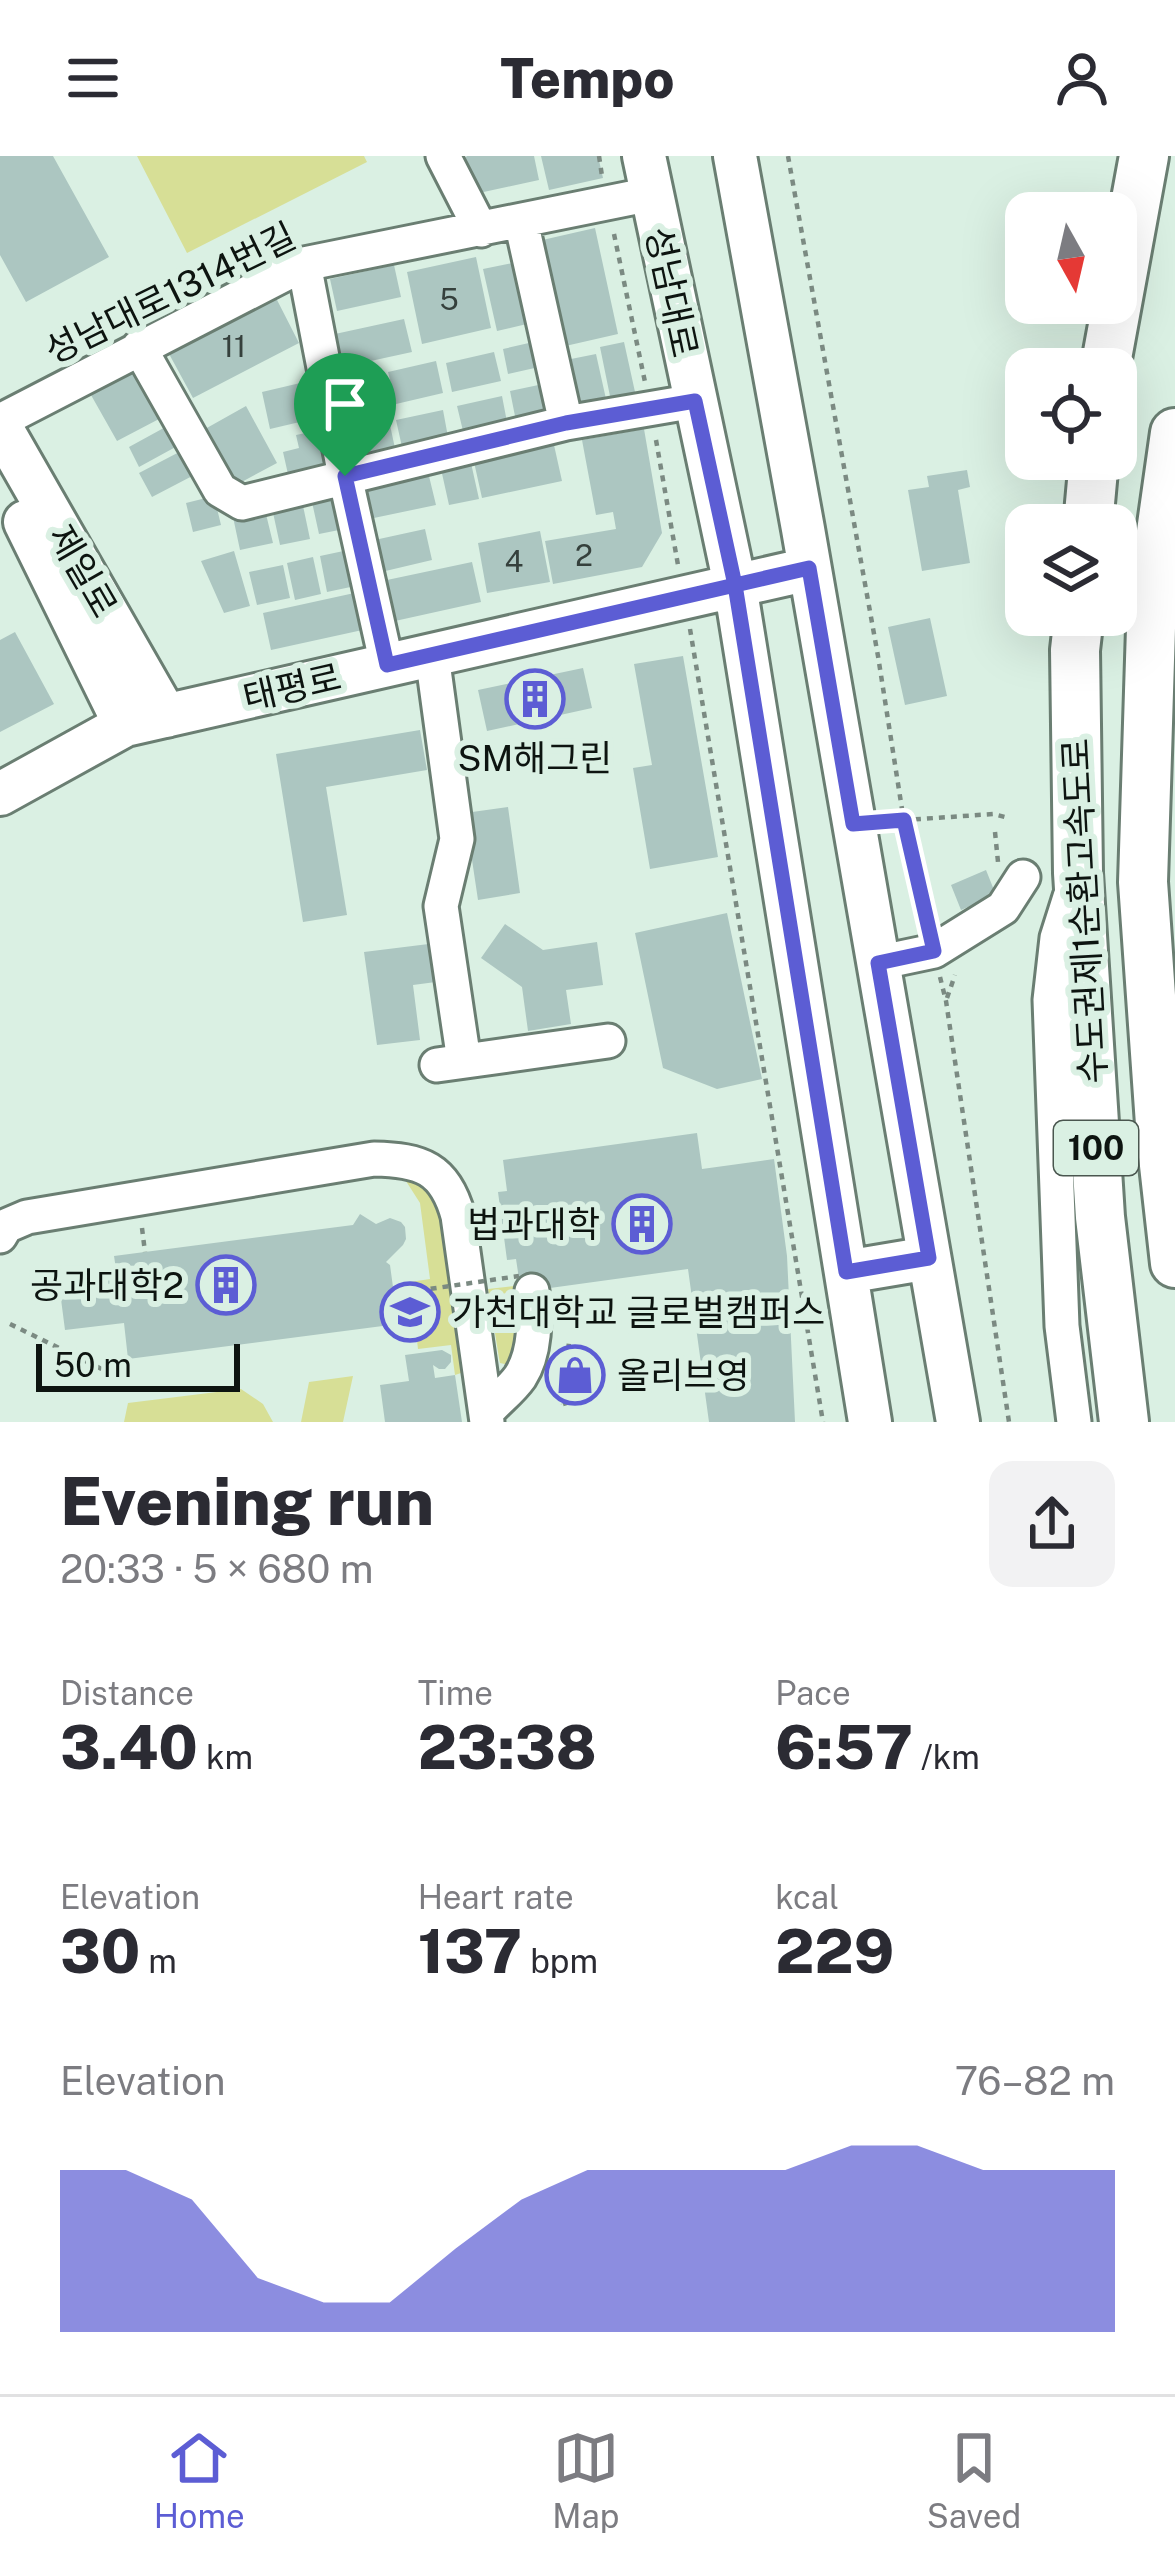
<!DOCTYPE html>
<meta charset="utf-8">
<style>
:root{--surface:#fff;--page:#f2f2f3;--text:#2b2b33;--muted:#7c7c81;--line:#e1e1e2;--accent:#5c5dd4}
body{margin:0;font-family:"Public Sans","Noto Sans KR",sans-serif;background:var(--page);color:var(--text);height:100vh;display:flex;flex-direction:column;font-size:45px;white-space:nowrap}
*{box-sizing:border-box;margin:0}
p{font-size:39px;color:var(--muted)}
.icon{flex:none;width:66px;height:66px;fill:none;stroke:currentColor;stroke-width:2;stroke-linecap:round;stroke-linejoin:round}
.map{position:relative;height:1266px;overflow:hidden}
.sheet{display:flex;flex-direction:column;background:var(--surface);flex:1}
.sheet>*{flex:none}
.needle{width:78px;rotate:172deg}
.fabs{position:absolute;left:1005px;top:36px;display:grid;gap:24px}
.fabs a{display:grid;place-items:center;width:132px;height:132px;border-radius:24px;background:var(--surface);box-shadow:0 12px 48px #0002;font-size:60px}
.scale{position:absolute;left:36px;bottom:30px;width:204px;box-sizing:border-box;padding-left:12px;border:6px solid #0d1410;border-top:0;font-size:33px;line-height:42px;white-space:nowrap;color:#0d1410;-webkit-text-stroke:9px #daf0e3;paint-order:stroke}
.pin{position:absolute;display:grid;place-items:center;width:102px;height:102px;color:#fff;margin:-123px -51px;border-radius:50% 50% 50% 0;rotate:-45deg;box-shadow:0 0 12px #0007}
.pin .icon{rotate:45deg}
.round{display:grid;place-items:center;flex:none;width:126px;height:126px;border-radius:24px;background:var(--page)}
.overview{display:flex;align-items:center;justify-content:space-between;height:204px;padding:0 60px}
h1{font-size:66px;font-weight:800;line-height:90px}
.metrics{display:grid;grid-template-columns:repeat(3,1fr);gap:18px;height:204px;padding:12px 60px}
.metrics div{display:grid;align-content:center}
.metrics b{font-size:60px;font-weight:800}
.metrics small{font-size:33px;font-weight:400}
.metrics p{font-size:33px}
.chart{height:336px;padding:24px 60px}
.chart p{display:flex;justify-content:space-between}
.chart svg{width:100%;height:216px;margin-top:12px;fill:var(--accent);opacity:.7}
header{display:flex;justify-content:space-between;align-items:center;height:156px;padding:0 60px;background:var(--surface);font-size:54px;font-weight:800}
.tab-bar{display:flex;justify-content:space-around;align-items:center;height:168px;border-top:3px solid var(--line);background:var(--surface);font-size:33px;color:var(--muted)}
.tab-bar a{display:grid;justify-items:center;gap:6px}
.tab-bar .on{color:var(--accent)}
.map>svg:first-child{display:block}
.green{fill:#d7df96}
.building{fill:#acc6c1}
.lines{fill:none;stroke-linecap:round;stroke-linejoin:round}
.minor-casing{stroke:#6a7e72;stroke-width:39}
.major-casing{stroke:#6a7e72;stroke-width:48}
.highway-casing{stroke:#6a7e72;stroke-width:54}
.path{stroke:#7b8a82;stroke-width:4.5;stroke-dasharray:6 6;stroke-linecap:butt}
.minor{stroke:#fff;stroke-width:33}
.major{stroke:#fff;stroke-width:42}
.highway{stroke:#fff;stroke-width:48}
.path-bridge{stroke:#7b8a82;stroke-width:4.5;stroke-dasharray:6 6;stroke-linecap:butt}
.route-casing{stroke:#fff;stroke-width:24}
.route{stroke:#5c5dd4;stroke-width:15}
.labels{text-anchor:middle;stroke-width:12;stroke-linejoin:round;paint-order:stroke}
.number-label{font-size:30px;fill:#35403c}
.shield{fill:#daf0e3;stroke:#4a564f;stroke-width:3}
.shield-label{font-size:33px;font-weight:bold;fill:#0d1410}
.street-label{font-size:36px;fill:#0d1410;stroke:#daf0e3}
.poi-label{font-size:36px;fill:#0d1410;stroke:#daf0e3;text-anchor:end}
</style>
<header><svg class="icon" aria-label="menu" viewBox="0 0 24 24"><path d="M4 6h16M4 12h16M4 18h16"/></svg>Tempo<svg class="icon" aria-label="person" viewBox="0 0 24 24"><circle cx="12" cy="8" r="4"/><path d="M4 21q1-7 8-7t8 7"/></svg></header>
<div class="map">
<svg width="1175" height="1266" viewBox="0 0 1175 1266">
<rect width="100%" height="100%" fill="#daf0e3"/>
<path class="green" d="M 137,0 L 364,0 L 367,6 L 187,97 Z
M 397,1011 L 411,1015 L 443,1047 L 464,1216 L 455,1219 L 451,1189 L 418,1193 L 410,1126 L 430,1123 L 420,1047 Z
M 514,1130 L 520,1173 L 509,1209 L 500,1207 L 499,1202 L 488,1133 Z
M 353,1220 L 343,1266 L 301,1266 L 309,1226 Z
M 241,1233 L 263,1248 L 273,1266 L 124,1266 L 128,1247 Z"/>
<path class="building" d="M 0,0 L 53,0 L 109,101 L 26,146 L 0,99 Z
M 467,0 L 534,0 L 539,24 L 479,37 L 463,4 Z
M 541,0 L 598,0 L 603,22 L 549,34 Z
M 595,72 L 618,178 L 561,191 L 538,85 Z
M 476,101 L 491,172 L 422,188 L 407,116 Z
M 518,106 L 531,167 L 497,175 L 483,113 Z
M 394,109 L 401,141 L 337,155 L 330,123 Z
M 275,140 L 299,187 L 193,242 L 168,196 Z
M 404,163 L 412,196 L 343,211 L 335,178 Z
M 542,184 L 548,209 L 508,218 L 503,193 Z
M 624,186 L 637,245 L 612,250 L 600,191 Z
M 494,196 L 501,225 L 452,236 L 446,207 Z
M 596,198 L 606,243 L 571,251 L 561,205 Z
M 436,205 L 443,237 L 396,248 L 388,216 Z
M 133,216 L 159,263 L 117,285 L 91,239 Z
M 313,224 L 321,261 L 270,273 L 262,236 Z
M 381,227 L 396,297 L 373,302 L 357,291 L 345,235 Z
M 548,227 L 555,257 L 516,265 L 510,235 Z
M 502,240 L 507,266 L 463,275 L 457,250 Z
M 246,250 L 277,307 L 236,329 L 205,273 Z
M 443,254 L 448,281 L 402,291 L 396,264 Z
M 171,268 L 181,288 L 139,311 L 129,291 Z
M 324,273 L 331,306 L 322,320 L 290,327 L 283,296 L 299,292 L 296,279 Z
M 644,273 L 662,377 L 642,411 L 553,428 L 545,385 L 616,373 L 613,356 L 596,359 L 582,284 Z
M 554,289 L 562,325 L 482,342 L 474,306 Z
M 185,293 L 198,317 L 152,341 L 139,317 Z
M 471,307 L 479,343 L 449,349 L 441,313 Z
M 967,314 L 970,331 L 958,334 L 970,407 L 922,415 L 908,334 L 929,331 L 927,320 Z
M 428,316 L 436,349 L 369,363 L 364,342 L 374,327 Z
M 310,337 L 337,338 L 344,373 L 319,378 Z
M 214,340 L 221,369 L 193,376 L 186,347 Z
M 302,345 L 310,383 L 280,389 L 272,352 Z
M 265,354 L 273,387 L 240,394 L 233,361 Z
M 425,373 L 432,404 L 377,417 L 370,385 Z
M 540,375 L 550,426 L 487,437 L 478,387 Z
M 353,393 L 360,429 L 327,436 L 320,400 Z
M 234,395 L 250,450 L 224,457 L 201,405 Z
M 313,401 L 321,438 L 295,444 L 287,407 Z
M 472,406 L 481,446 L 395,465 L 387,424 Z
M 283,409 L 290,442 L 257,449 L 249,416 Z
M 359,436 L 367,473 L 271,494 L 263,457 Z
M 930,462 L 947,540 L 905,549 L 888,471 Z
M 15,476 L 54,548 L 0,576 L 0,484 Z
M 683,500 L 718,701 L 650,713 L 633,612 L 652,609 L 634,508 Z
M 583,512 L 592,552 L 487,575 L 478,534 Z
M 420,574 L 427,614 L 326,631 L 347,759 L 303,766 L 276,598 Z
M 508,651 L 520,737 L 478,744 L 465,657 Z
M 986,714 L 996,739 L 961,754 L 951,729 Z
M 727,757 L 762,923 L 717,933 L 663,912 L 635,777 Z
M 505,768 L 543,794 L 597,786 L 603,829 L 566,834 L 571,868 L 528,875 L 522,831 L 481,802 Z
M 461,784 L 466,822 L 413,829 L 420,884 L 377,889 L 364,796 Z
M 697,977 L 702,1013 L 774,1003 L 787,1100 L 795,1266 L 709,1266 L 688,1113 L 521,1136 L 516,1103 L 507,1104 L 498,1036 L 507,1035 L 503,1004 Z
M 360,1058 L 376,1068 L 390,1062 L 401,1066 L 405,1071 L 406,1083 L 403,1089 L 386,1106 L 390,1109 L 398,1168 L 128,1203 L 124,1167 L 65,1174 L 58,1120 L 116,1113 L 114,1100 L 353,1069 Z
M 442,1194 L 451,1199 L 451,1206 L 445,1213 L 439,1213 L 433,1209 L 435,1222 L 455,1219 L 462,1266 L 385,1266 L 380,1229 L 409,1225 L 405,1199 Z"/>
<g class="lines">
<defs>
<path id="minor" d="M 443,0 L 481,74
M 521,65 L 566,267
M 304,108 L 345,320 L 387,509
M 139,191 L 220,334 L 242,347 L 566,267 L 695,245
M 0,265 L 304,108 L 651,38
M 432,499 L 457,683 L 441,750 L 464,905
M 1070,741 L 1057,782 L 1050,844 L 1062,1170 L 1074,1266
M 877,807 L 934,795 L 1003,752 L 1023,721
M 437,909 L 608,885
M 0,1080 L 6,1070 L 27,1061 L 374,1003 C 421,1004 445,1012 458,1060 L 487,1266
M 486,1257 C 496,1245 511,1234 520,1221 C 536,1196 535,1163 532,1135"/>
<path id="major" d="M 644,0 L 735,429 L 870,1266
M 735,0 L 803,373 L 958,1266
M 0,270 L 166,560
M 25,366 L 125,569
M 0,638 L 125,569 L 809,413
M 846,1116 L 929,1102"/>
<path id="highway" d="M 1105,213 L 1144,0
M 1175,277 L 1152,440 L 1143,726 L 1161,982 L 1175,1107
M 1088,369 L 1094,303
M 1079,459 L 1075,494 L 1078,717 L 1100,1061 L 1124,1266"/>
</defs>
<use href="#minor" class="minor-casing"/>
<use href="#major" class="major-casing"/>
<use href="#highway" class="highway-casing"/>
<path class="path" d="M 599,0 L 602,20
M 788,0 L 878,500 L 907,685 L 926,763
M 614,78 L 645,226
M 656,284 L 678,409
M 690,473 L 823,1266
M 891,665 L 993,658 L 1005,661
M 995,676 L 998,706
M 940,821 L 946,845 L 1009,1266
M 947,842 L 955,819
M 142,1072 L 145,1096
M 407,1136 L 413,1182
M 10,1168 L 112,1218
M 578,1203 L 583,1203
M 557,1212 L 563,1248
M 563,1248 L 570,1246 L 566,1214 L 569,1186"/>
<use href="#minor" class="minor"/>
<use href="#major" class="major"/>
<use href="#highway" class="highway"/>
<path class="path-bridge" d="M 395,1138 L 519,1120"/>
</g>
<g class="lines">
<defs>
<path id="route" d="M 345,320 L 387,509 L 809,412 L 853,668 L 904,664 L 934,795 L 878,807 L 929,1102 L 846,1116 L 735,429 L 695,245 L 566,267 L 345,320"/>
</defs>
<use href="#route" class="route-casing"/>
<use href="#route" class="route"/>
</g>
<defs>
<symbol id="building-ring" viewBox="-11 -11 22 22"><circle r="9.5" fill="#daf0e3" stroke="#5c5dd4" stroke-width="1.5"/><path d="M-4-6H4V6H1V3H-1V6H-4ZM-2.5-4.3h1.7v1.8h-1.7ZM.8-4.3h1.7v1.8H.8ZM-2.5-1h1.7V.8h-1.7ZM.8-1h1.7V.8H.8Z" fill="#5c5dd4"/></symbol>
<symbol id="university-ring" viewBox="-11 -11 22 22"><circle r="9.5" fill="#daf0e3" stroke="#5c5dd4" stroke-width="1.5"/><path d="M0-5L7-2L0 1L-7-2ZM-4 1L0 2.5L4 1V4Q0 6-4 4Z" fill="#5c5dd4"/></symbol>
<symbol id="shop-ring" viewBox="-11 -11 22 22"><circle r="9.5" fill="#daf0e3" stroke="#5c5dd4" stroke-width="1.5"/><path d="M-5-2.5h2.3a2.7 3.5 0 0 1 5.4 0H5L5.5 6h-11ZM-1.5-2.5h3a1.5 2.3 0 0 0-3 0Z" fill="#5c5dd4"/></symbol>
</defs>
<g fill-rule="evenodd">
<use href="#building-ring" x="502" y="510" width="66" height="66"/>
<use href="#building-ring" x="609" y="1035" width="66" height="66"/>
<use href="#building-ring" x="193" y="1096" width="66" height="66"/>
<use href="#university-ring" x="377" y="1123" width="66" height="66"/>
<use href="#shop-ring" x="542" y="1186" width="66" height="66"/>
</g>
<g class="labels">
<g class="number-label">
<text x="449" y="154">5</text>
<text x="234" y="201">11</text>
<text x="584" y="410">2</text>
<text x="514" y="416">4</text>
</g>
<rect class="shield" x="1054" y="965" width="84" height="54" rx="9"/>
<g class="shield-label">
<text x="1096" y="1004">100</text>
</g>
<g class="street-label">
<text transform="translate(672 136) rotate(78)" y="13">성남대로</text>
<text transform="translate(170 137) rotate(-26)" y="13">성남대로1314번길</text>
<text transform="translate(83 415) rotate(60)" y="13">제일로</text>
<text transform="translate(292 531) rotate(-13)" y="13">태평로</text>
<text transform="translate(1084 755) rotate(-93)" y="13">수도권제1순환고속도로</text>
</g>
<g class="poi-label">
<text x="535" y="615" text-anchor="middle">SM해그린</text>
<text x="600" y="1081">법과대학</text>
<text x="184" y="1142">공과대학2</text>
<text x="452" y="1169" text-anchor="start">가천대학교 글로벌캠퍼스</text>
<text x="617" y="1232" text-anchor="start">올리브영</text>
</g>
</g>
</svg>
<div class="fabs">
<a><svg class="needle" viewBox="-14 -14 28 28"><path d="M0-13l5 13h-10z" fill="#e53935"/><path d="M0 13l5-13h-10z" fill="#7c7c81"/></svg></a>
<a><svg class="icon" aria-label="locate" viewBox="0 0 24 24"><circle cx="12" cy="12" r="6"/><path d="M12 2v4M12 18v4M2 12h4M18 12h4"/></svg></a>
<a><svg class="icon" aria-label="layers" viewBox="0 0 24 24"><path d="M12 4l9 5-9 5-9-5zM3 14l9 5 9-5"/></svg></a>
</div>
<div class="scale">50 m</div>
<div class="pin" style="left:345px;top:320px;background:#1e9e55"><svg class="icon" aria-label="arrive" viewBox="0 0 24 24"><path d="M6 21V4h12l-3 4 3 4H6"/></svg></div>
</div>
<section class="sheet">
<div class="overview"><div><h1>Evening run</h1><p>20:33 · 5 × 680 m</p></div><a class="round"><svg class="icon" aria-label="share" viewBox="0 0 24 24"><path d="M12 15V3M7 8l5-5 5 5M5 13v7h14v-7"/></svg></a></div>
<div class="metrics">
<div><p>Distance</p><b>3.40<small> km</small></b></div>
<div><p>Time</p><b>23:38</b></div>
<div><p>Pace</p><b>6:57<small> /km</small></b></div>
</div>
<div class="metrics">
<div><p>Elevation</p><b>30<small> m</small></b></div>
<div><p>Heart rate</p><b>137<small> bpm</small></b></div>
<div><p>kcal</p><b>229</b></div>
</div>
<div class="chart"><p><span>Elevation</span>76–82 m</p>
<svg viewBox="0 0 160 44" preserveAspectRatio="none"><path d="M0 44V11L10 11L20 17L30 33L40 38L50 38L60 27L70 17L80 11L90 11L100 11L110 11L120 6L130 6L140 11L150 11L160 11V44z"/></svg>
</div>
</section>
<nav class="tab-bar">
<a class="on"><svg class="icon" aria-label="home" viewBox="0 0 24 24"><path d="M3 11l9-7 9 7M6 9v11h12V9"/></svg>Home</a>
<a><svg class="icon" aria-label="map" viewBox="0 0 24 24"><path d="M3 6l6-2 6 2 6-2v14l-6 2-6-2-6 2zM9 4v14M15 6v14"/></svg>Map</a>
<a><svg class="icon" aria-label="saved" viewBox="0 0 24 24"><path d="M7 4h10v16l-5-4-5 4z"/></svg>Saved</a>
</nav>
